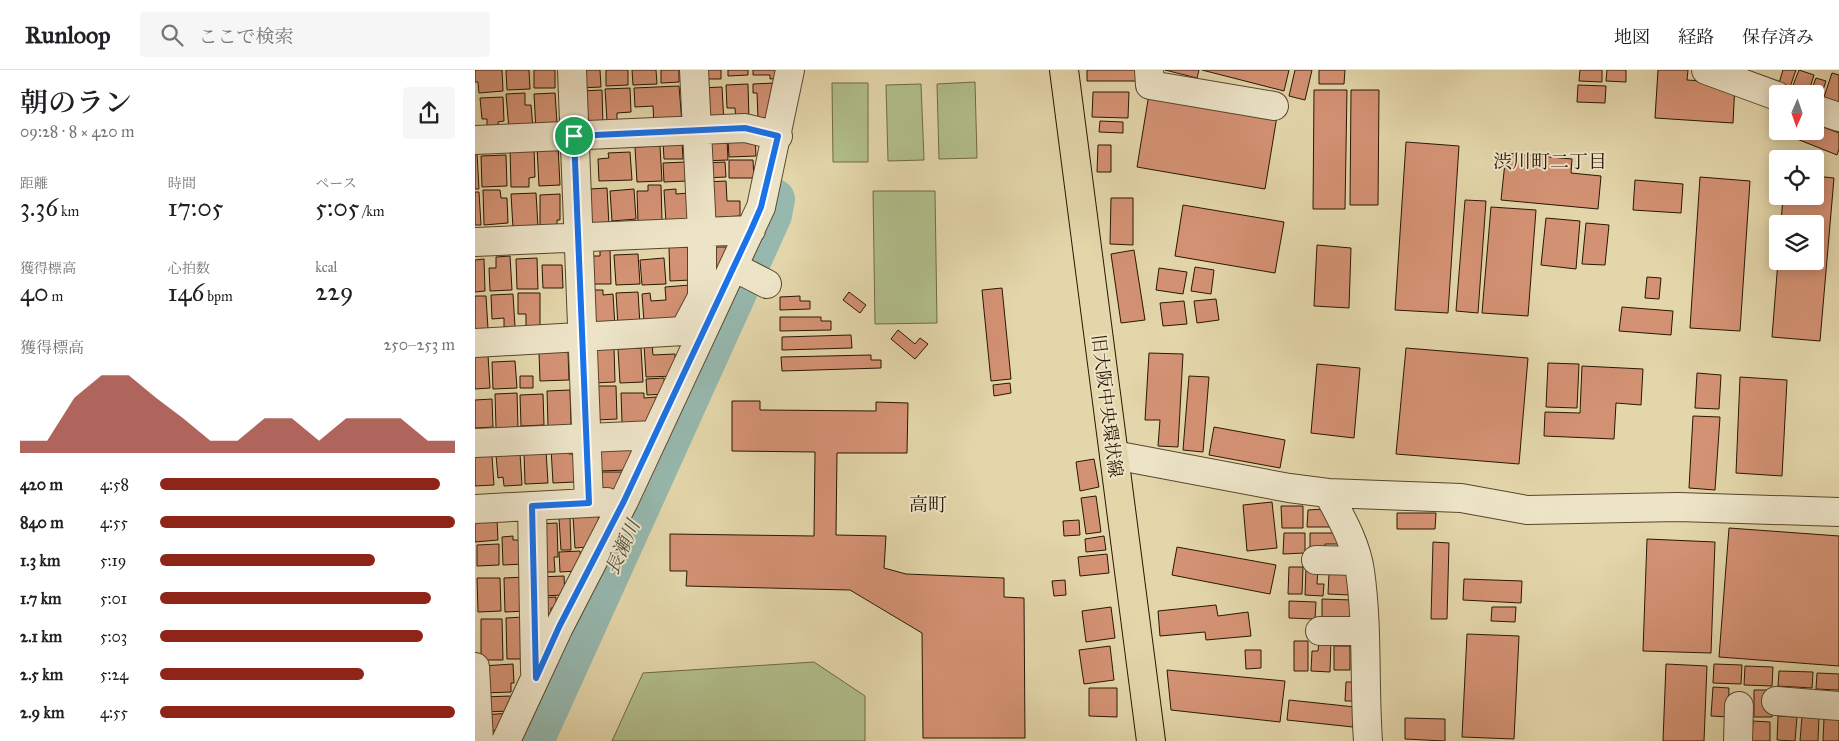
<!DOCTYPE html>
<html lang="ja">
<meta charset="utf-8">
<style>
:root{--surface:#fff;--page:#f6f6f6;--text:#202124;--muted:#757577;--line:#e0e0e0;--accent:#8f2418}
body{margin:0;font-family:"IM FELL Great Primer","Noto Serif JP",serif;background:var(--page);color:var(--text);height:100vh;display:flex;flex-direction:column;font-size:19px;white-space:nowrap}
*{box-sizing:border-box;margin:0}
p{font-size:16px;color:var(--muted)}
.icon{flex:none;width:28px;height:28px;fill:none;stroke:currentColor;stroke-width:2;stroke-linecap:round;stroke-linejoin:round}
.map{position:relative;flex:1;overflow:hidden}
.sheet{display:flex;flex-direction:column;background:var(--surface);width:475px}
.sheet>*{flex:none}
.needle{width:32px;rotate:182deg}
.tools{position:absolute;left:1294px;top:15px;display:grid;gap:10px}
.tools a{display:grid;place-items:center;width:55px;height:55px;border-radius:5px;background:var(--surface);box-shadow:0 2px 12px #0003;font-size:25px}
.pin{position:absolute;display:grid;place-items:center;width:42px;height:42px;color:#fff;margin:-21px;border:2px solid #fff;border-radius:50%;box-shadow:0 1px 5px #0007}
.round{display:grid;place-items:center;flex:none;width:52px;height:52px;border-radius:5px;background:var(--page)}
.head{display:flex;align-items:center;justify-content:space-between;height:85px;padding:0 20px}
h1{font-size:28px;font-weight:600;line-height:38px}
.figures{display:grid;grid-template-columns:repeat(3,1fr);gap:8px;height:85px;padding:5px 20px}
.figures div{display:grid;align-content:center}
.figures b{font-size:25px;font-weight:600}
.figures small{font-size:14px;font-weight:400}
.figures p{font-size:14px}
.chart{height:140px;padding:10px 20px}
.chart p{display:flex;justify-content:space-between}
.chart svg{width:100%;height:90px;margin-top:5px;fill:var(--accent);opacity:.7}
ul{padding:0 20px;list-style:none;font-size:16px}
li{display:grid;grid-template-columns:80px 60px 1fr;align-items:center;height:38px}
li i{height:12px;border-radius:6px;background:var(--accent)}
header{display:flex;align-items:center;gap:30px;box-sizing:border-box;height:70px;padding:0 25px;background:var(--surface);border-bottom:1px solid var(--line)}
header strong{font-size:24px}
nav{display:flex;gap:28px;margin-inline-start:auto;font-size:18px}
.search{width:350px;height:45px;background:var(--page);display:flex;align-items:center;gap:12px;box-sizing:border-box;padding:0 18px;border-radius:5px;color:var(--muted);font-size:19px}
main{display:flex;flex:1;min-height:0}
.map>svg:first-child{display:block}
.green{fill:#b1be8b;stroke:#6e6a46}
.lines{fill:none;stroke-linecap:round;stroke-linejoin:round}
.river{stroke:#96b8ae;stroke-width:40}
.building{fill:#d49274;stroke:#2a1601}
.minor-casing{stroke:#58462b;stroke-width:30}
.major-casing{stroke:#2a1601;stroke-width:30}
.minor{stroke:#ede4c8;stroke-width:28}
.major{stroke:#e3d6aa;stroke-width:28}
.route-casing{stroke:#fff;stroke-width:10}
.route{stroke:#1a73e8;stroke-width:6}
.labels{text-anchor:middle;stroke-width:4;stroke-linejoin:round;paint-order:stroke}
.street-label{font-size:18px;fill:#2a1601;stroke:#ede4c8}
.neighbourhood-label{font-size:19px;fill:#2a1601;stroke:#ede4c8}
.water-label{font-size:19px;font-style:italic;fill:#504f3e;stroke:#ede4c8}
</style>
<header>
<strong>Runloop</strong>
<div class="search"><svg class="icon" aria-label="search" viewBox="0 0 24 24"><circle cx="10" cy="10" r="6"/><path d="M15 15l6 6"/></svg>ここで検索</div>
<nav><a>地図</a><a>経路</a><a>保存済み</a></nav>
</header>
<main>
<section class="sheet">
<div class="head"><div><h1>朝のラン</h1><p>09:28 · 8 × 420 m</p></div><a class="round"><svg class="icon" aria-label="share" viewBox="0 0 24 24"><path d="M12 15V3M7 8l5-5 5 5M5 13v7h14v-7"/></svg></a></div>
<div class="figures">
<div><p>距離</p><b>3.36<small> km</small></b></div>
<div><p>時間</p><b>17:05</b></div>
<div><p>ペース</p><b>5:05<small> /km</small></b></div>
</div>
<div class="figures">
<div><p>獲得標高</p><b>40<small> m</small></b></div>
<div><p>心拍数</p><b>146<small> bpm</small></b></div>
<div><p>kcal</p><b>229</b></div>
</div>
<div class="chart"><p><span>獲得標高</span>250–253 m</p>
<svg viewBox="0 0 160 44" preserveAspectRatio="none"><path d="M0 44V38L10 38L20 17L30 6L40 6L50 17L60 27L70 38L80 38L90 27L100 27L110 38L120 27L130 27L140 27L150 38L160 38V44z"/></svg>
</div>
<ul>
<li><b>420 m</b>4:58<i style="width:95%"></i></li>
<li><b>840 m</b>4:55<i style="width:100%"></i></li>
<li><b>1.3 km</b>5:19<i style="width:73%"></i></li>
<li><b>1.7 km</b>5:01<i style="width:92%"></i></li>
<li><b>2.1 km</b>5:03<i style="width:89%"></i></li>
<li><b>2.5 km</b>5:24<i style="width:69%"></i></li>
<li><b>2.9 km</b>4:55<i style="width:100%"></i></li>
</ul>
</section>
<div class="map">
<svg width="1364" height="671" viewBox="0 0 1364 671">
<rect width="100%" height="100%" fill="#e3d6aa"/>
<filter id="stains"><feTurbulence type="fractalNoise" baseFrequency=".004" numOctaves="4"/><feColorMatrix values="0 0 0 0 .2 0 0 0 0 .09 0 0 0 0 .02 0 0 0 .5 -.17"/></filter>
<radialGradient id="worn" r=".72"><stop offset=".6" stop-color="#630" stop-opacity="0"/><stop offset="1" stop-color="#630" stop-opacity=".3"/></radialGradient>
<path class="green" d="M 500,12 L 502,88 L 464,89 L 462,14 Z
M 357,13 L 393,13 L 393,92 L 358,92 Z
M 446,14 L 449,90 L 413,91 L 411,15 Z
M 398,121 L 460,121 L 462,253 L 400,254 Z
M 339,592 L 390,626 L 390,671 L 137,671 L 168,603 Z"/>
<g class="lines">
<path class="river" d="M 59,671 L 297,145 L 300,129"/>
</g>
<path class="building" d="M 0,0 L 27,0 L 28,21 L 4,23 L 3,12 L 0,12 Z
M 31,0 L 54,0 L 55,19 L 32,20 Z
M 59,0 L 80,0 L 80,18 L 59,18 Z
M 104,0 L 125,0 L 126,17 L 105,18 Z
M 131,0 L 153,0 L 153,15 L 131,16 Z
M 157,0 L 181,0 L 182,14 L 158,15 Z
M 186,0 L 204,0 L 204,12 L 186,13 Z
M 226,0 L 246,0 L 246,9 L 227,9 Z
M 253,0 L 273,0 L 273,5 L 253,6 Z
M 278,0 L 307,0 L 307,8 L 295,9 L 295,5 L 278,5 Z
M 612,0 L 665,0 L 665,11 L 612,11 Z
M 690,0 L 724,0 L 722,8 Z
M 727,0 L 814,0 L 809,21 Z
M 820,0 L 837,0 L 830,30 L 814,26 Z
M 844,0 L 870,0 L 869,14 L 844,14 Z
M 1105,0 L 1127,0 L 1127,12 L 1104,11 Z
M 1132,0 L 1151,0 L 1151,12 L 1131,11 Z
M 1183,0 L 1213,0 L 1212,10 L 1260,13 L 1258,53 L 1180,48 Z
M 1308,0 L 1321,0 L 1315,17 L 1304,13 Z
M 1324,0 L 1339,5 L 1333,24 L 1317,18 Z
M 1357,3 L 1364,5 L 1364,35 L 1348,30 Z
M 1341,8 L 1351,11 L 1345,29 L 1340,27 L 1340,24 L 1335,24 Z
M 300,13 L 295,47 L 283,48 L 282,23 L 278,23 L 278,14 Z
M 273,14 L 274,51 L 261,51 L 260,38 L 252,38 L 251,15 Z
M 1103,15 L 1131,16 L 1130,33 L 1102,32 Z
M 204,16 L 207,53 L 179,55 L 178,36 L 160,37 L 159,18 Z
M 247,17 L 249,54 L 228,55 L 225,18 Z
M 155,18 L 156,42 L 142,43 L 142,50 L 132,51 L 130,19 Z
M 127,20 L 128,56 L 111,56 L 106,21 Z
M 839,20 L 872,20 L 870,139 L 838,139 Z
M 876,20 L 904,20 L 903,135 L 875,135 Z
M 618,22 L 654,22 L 653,48 L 617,47 Z
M 50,23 L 50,35 L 56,35 L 58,58 L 34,60 L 31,24 Z
M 80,23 L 82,53 L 61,61 L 59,24 Z
M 674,24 L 802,46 L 790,119 L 662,97 Z
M 28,27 L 29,51 L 23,52 L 24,61 L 12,62 L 12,49 L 7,49 L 5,28 Z
M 625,51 L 648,52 L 648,63 L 624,62 Z
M 1340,54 L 1364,63 L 1364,79 L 1362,85 L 1307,63 L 1308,61 L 1340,61 Z
M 280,67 L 281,86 L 254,87 L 253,69 Z
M 252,69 L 253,90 L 227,91 L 233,70 Z
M 207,70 L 208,89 L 189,89 L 188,71 Z
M 931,72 L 984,76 L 973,243 L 920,240 Z
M 623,75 L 636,75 L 636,102 L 622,102 Z
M 83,76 L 85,115 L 64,116 L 62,77 Z
M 185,76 L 187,111 L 162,112 L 160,77 Z
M 35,77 L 59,77 L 60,107 L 54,108 L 54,117 L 36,117 Z
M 155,82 L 157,110 L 124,111 L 123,89 L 134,88 L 133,83 Z
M 0,83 L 2,83 L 4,119 L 0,119 Z
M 1031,83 L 1097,89 L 1096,103 L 1126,106 L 1123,139 L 1026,130 Z
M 31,85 L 32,116 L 7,117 L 6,86 Z
M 254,90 L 278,90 L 279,108 L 254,108 Z
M 211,92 L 212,111 L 189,112 L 188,93 Z
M 250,92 L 251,107 L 230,108 L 229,93 Z
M 1340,106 L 1359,108 L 1345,271 L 1297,267 L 1303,191 L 1340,191 L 1340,154 L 1306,154 L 1308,126 L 1340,126 Z
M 1225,107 L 1275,111 L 1265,261 L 1215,258 Z
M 1160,110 L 1208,114 L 1206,143 L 1158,140 Z
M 251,111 L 252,131 L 265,131 L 265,146 L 232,148 L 230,112 Z
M 173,115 L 186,115 L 187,151 L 163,152 L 162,121 L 173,121 Z
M 132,118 L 134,156 L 117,156 L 115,119 Z
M 159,119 L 161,149 L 137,151 L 135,121 Z
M 201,119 L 201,124 L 214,123 L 215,151 L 191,153 L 189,120 Z
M 8,120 L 25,120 L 26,128 L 32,128 L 33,153 L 9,155 Z
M 0,122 L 4,122 L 6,155 L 0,155 Z
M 61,123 L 63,157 L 38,158 L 36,124 Z
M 85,124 L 85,150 L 82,150 L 82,157 L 65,157 L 65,125 Z
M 636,128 L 658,128 L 658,175 L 635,174 Z
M 990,130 L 1011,131 L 1003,243 L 981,241 Z
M 708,135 L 809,152 L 800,203 L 700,186 Z
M 1016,137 L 1061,140 L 1053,246 L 1007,243 Z
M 1071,148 L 1105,151 L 1101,199 L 1066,195 Z
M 1111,153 L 1134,155 L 1130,195 L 1107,194 Z
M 842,175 L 876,178 L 874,238 L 839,236 Z
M 215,176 L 216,210 L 195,211 L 194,177 Z
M 234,177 L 258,177 L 241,207 Z
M 135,178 L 136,214 L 116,214 L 114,186 L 125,186 L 125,179 Z
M 659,180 L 670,250 L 646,253 L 636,184 Z
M 163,184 L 165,214 L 141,215 L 139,185 Z
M 35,186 L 37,220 L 15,221 L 14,198 L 21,198 L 21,187 Z
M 62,188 L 63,219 L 42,219 L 41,189 Z
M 189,188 L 191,214 L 167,215 L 165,190 Z
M 9,189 L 10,221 L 0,222 L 0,190 Z
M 67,195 L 87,195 L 88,218 L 68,218 Z
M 720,197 L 739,200 L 736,224 L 716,221 Z
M 684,198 L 712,202 L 708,224 L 681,220 Z
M 1172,207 L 1186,208 L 1184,229 L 1170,228 Z
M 215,215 L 213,239 L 206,249 L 169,252 L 167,224 L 175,223 L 176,231 L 191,230 L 190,217 Z
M 527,218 L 536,309 L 516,311 L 507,220 Z
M 114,220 L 128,220 L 128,225 L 138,224 L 140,257 L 115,258 Z
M 163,222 L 165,255 L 143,256 L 141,223 Z
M 374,222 L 391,235 L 385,243 L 368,230 Z
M 43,223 L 65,223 L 65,259 L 51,259 L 51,244 L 43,244 Z
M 38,224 L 40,257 L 29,257 L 29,248 L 17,249 L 16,225 Z
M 0,226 L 11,226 L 13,259 L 0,260 Z
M 325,226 L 325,231 L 335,231 L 335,239 L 305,240 L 305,227 Z
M 741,229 L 744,250 L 722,253 L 719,231 Z
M 709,231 L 712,254 L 688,256 L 685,233 Z
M 1147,237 L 1198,241 L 1196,265 L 1144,261 Z
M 305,247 L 346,247 L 346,251 L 356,251 L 356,260 L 305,261 Z
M 423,260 L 440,274 L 445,268 L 453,274 L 440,289 L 416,269 Z
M 376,265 L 377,278 L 307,280 L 307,267 Z
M 169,274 L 177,274 L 178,285 L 200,284 L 201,306 L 171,307 Z
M 139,278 L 140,312 L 119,313 L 118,279 Z
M 166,278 L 168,312 L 145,313 L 143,279 Z
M 931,278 L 1053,288 L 1044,394 L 921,384 Z
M 93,281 L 94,310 L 65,311 L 64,282 Z
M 674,283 L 708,284 L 703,377 L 683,376 L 685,350 L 670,350 Z
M 13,285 L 15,318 L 0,319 L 0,286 Z
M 396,285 L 396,290 L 406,290 L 406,298 L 307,301 L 306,287 Z
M 40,291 L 42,318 L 18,319 L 17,292 Z
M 1073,293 L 1104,294 L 1102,338 L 1071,337 Z
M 842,294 L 885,298 L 879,368 L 836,363 Z
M 1107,296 L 1168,299 L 1166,335 L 1141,333 L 1139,369 L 1069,366 L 1070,342 L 1105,343 Z
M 1222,303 L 1246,305 L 1244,339 L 1220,338 Z
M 45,306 L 58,306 L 58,318 L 45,318 Z
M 714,306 L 734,307 L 728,382 L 708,380 Z
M 1265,307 L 1312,310 L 1307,406 L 1261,403 Z
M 189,308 L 190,324 L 172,325 L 171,309 Z
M 535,313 L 536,323 L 519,326 L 518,315 Z
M 120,316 L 141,316 L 142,349 L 121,350 Z
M 95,320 L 96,355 L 73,356 L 72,321 Z
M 42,323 L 43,358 L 21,358 L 20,324 Z
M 146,323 L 169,323 L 169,328 L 181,327 L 181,340 L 176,340 L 176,352 L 147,353 Z
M 68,324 L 69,355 L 46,356 L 45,325 Z
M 17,329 L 18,357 L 0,358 L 0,330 Z
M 257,331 L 285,331 L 285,340 L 401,341 L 401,332 L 433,333 L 432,383 L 362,383 L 361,465 L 411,466 L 409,498 L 431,504 L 529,508 L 529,527 L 549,528 L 550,668 L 448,668 L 447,563 L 375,520 L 211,516 L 212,501 L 195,501 L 195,464 L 339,466 L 340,382 L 257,381 Z
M 1218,346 L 1245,347 L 1240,420 L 1214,418 Z
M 739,357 L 810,370 L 805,398 L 734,385 Z
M 159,376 L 159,386 L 156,392 L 152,392 L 152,400 L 125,401 L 124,378 Z
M 76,378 L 94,380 L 94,384 L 99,384 L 100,412 L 78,413 Z
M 71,381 L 73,413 L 50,414 L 49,382 Z
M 45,383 L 47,415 L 29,416 L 28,407 L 23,408 L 21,385 Z
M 17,386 L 19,415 L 0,416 L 0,387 Z
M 619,389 L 624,417 L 605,421 L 601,392 Z
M 122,402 L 147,402 L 147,411 L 143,420 L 122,421 Z
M 621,426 L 626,462 L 611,464 L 606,428 Z
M 797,432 L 802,478 L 772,481 L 768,435 Z
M 806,436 L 828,436 L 828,458 L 807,458 Z
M 849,439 L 849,446 L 856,447 L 856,457 L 832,457 L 833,440 Z
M 922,443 L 961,443 L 960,459 L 922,459 Z
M 123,444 L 124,457 L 113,477 L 100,478 L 98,446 Z
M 84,448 L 95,448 L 96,480 L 86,480 Z
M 22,449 L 23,470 L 0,472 L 0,450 Z
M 604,450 L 605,465 L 589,466 L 588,451 Z
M 82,453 L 83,487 L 79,487 L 80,502 L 63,502 L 61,454 Z
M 1254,458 L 1364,466 L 1364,596 L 1244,587 Z
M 809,463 L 830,463 L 830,483 L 808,484 Z
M 835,463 L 863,463 L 863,474 L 850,474 L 850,480 L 835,480 Z
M 38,466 L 38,470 L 49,470 L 50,494 L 28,495 L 27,467 Z
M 629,466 L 631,480 L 611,482 L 610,469 Z
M 1172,469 L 1240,472 L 1236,583 L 1168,581 Z
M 958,472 L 974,473 L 972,549 L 956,549 Z
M 24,474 L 24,495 L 2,496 L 2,475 Z
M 702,477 L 801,495 L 795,524 L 697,505 Z
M 105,481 L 106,494 L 103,501 L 85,502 L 84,482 Z
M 632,484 L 634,503 L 605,506 L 603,487 Z
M 814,497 L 828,497 L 827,524 L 813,524 Z
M 831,498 L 843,499 L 842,514 L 849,514 L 848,526 L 830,525 Z
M 854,503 L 876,504 L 875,525 L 853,524 Z
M 89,506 L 90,525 L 64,526 L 63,507 Z
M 50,507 L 51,541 L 30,542 L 29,508 Z
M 2,508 L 25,508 L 26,541 L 3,542 Z
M 989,509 L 1047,511 L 1046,533 L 988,530 Z
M 590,510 L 591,525 L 579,526 L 577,511 Z
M 81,527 L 81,538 L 76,538 L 76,558 L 62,528 Z
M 847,529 L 877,530 L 876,548 L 847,547 Z
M 814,531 L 841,532 L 840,549 L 814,548 Z
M 741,535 L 743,546 L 773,542 L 776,566 L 731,570 L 730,562 L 685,566 L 683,541 Z
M 636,537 L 640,568 L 611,572 L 607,541 Z
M 1017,537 L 1041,537 L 1040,552 L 1016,551 Z
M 49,547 L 50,589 L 32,589 L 31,548 Z
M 6,549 L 27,549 L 28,590 L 6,590 Z
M 992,564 L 1044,566 L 1039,669 L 987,667 Z
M 844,570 L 856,571 L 855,602 L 836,601 L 837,581 L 843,581 Z
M 819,571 L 833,571 L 833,601 L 819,601 Z
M 635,576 L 639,610 L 609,614 L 604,580 Z
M 859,576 L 875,576 L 875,600 L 859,600 Z
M 770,580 L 786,580 L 786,598 L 771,599 Z
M 38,594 L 39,613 L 36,613 L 36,622 L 8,623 L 7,596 Z
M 1191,594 L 1232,596 L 1229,671 L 1188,671 Z
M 1239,594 L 1267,595 L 1266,614 L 1238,613 Z
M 1270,596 L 1298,597 L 1297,616 L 1269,615 Z
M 692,600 L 810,611 L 805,652 L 696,640 Z
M 1304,601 L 1338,602 L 1337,618 L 1303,616 Z
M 1342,603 L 1364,604 L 1364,620 L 1341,619 Z
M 871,612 L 883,612 L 882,631 L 870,631 Z
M 1238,617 L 1254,618 L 1253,647 L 1236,646 Z
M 614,618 L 642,618 L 642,647 L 614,646 Z
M 1279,620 L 1297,620 L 1297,647 L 1279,647 Z
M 37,626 L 38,641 L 6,642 L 6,627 Z
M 814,630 L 880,637 L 878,657 L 812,650 Z
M 36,643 L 27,660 L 8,661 L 7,645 Z
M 1303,646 L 1322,647 L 1320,671 L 1302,670 Z
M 1327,646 L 1344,647 L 1343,671 L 1325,671 Z
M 930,648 L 970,649 L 970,671 L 930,669 Z
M 1349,648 L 1364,649 L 1364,671 L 1348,671 Z
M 1278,651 L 1295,652 L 1295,671 L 1277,671 Z"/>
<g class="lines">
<defs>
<path id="minor" d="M 97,0 L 114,433
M 674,0 L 675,15 L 799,36
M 1231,0 L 1302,26
M 1340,39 L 1364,47
M 0,70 L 270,58 L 303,66
M 0,172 L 276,160
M 259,197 L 292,214
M 0,273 L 209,261 L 227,227 L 227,162 L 219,0
M 0,373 L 180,365
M 639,385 L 814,418 L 853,423 L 986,428 L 1052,440 L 1203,437 L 1364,442
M 853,423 C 866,448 881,473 885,501 C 893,557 889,615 893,671
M 57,436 L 60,601
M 0,439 L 132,432
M 841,490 L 882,491
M 845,561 L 889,561
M 0,597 L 4,671
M 1301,631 L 1364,636
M 31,671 L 84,557 L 149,431 L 286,137 L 315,0
M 1263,671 L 1264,636"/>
<path id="major" d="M 589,0 L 676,671"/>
</defs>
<use href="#minor" class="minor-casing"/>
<use href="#major" class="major-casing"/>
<use href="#minor" class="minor"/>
<use href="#major" class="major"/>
</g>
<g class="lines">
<defs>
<path id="route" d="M 270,58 L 303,66 L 286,137 L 276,160 L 149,431 L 84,557 L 61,608 L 57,436 L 114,433 L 99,66 Z"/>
</defs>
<use href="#route" class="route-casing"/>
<use href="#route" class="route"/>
</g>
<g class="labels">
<g class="street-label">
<text transform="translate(632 336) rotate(83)" y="6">旧大阪中央環状線</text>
</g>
<g class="neighbourhood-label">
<text x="1075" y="98">渋川町二丁目</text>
<text x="453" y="441">高町</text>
</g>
<g class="water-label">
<text transform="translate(147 477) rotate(-66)" y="7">長瀬川</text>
</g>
</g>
<rect width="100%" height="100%" filter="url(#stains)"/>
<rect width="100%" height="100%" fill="url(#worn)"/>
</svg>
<div class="tools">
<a><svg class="needle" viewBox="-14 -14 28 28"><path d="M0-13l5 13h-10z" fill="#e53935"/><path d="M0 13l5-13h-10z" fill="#757577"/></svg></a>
<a><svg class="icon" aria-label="locate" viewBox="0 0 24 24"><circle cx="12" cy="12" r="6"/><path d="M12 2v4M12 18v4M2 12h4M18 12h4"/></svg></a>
<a><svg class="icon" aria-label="layers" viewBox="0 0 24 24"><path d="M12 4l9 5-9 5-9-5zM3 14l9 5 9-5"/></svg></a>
</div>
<div class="pin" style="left:99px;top:66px;background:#1e9e55"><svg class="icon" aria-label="arrive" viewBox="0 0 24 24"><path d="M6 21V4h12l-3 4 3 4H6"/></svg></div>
</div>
</main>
